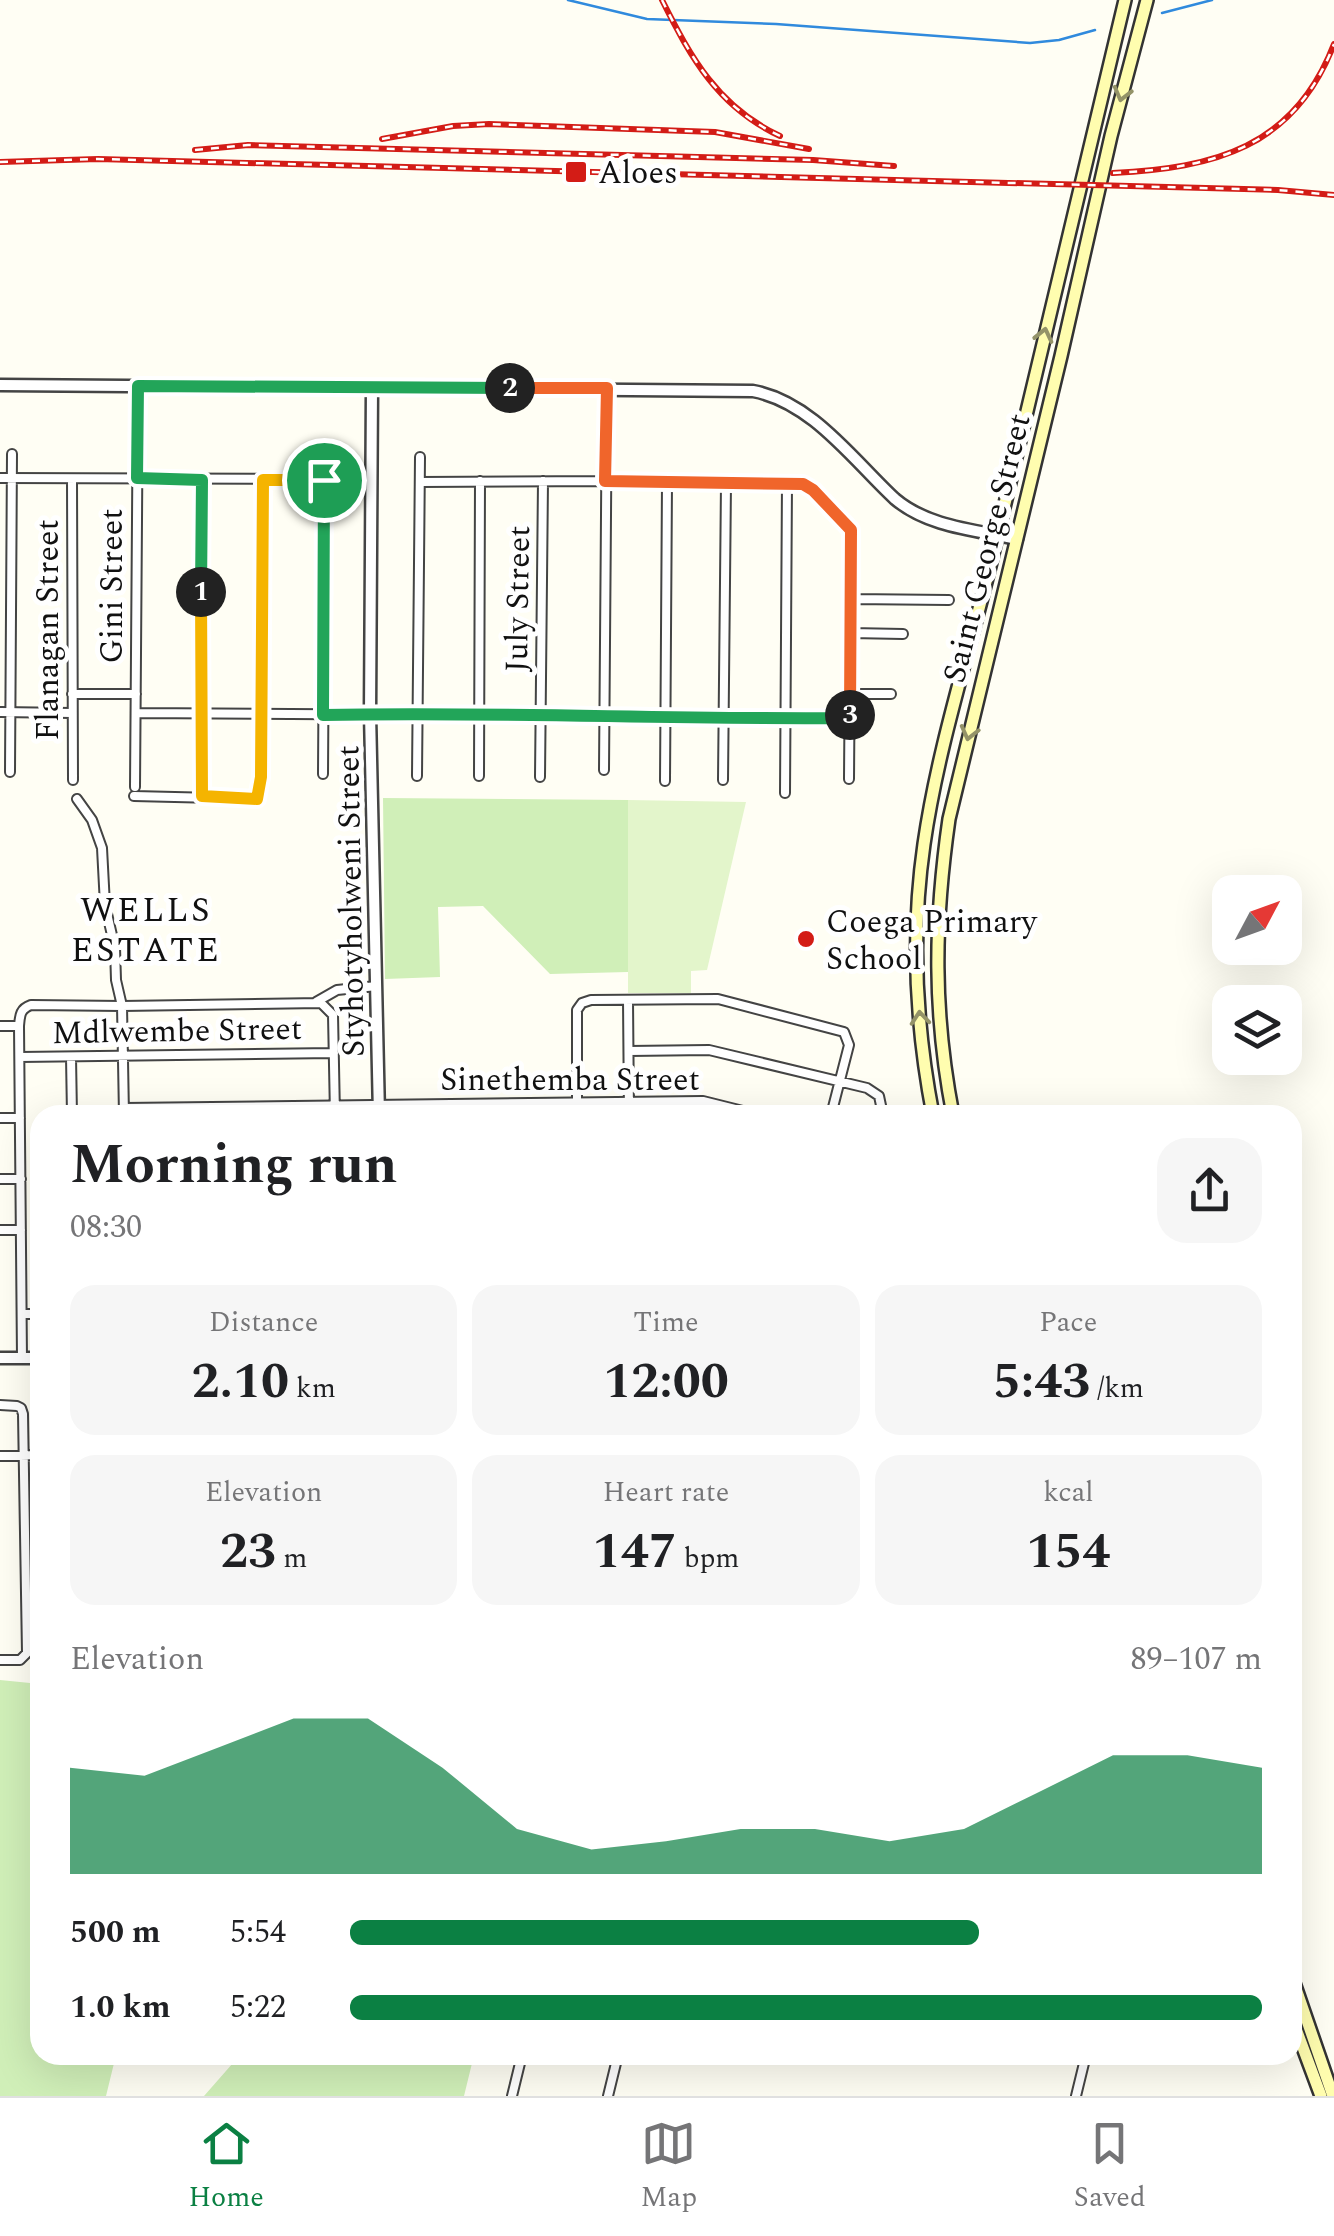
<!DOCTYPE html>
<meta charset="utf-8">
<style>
:root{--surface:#fff;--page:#f6f6f6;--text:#202124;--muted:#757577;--line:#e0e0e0;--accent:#0b8043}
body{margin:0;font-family:Spectral,serif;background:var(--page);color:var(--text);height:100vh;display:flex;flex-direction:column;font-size:38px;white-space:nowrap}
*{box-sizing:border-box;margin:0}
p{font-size:32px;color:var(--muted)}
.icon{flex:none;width:55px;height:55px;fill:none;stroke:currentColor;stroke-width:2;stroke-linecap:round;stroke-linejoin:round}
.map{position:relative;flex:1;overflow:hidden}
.panel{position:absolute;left:30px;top:1105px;width:1272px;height:960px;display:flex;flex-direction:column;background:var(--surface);border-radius:30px;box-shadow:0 10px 40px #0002}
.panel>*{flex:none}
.needle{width:65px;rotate:49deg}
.tools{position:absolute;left:1212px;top:875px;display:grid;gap:20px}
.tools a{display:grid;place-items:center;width:90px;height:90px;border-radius:20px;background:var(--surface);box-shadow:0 10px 40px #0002;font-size:50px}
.pin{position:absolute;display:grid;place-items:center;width:85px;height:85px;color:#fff;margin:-42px;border:5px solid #fff;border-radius:50%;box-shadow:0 2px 10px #0007}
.km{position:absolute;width:50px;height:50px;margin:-25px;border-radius:50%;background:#222;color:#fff;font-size:28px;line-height:50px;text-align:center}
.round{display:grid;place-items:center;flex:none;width:105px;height:105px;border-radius:30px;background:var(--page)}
.summary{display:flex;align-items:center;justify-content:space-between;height:170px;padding:0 40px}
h1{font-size:55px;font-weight:700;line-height:75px}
.stats{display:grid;grid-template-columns:repeat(3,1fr);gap:15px;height:170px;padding:10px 40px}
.stats div{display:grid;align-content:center;border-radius:25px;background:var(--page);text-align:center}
.stats b{font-size:50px;font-weight:700}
.stats small{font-size:28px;font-weight:400}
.stats p{font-size:28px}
.chart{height:280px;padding:20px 40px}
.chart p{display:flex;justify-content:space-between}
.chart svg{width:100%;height:180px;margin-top:10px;fill:var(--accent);opacity:.7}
ul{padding:0 40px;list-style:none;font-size:32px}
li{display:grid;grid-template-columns:160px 120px 1fr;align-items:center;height:75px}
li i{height:25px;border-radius:12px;background:var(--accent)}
.dock{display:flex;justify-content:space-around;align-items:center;height:140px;border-top:2px solid var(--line);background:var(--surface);font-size:28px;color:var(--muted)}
.dock a{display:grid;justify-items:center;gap:5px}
.dock .on{color:var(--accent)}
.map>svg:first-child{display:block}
.green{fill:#d0efb8}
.pitch{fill:#e3f5cb}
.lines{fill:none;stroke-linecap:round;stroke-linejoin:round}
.stream{stroke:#308add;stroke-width:2.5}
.minor-casing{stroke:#444;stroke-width:12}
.tertiary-casing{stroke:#444;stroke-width:15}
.secondary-casing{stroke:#333;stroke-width:16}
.minor{stroke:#fff;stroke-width:8}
.tertiary{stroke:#fff;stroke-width:10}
.secondary{stroke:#fffdaf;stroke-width:11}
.rail-casing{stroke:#d31c16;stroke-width:6}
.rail{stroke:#fff;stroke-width:2.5;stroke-dasharray:8;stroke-linecap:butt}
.oneway{stroke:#949368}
.split-1-casing{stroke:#fff;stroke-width:20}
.split-2-casing{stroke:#fff;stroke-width:20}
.split-3-casing{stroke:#fff;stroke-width:20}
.split-4-casing{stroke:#fff;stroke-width:20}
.split-1{stroke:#f5b400;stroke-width:12}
.split-2{stroke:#22a559;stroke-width:12}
.split-3{stroke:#f0652b;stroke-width:12}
.split-4{stroke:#22a559;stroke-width:12}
.poi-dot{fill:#d31c16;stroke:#fff;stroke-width:4}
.labels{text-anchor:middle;stroke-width:10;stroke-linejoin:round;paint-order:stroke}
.poi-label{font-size:32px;fill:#111;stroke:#fff;text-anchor:start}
.street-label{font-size:32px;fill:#111;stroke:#fff}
.neighbourhood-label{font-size:35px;letter-spacing:2.5px;fill:#111;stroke:#fff}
</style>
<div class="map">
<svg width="1334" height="2096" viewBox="0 0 1334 2096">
<rect width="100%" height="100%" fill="#fffef4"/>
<path class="green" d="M 383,798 L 628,800 L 628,972 L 550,974 L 483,906 L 438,907 L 440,977 L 385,979 Z
M 0,1680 L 40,1684 L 40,2055 L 116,2055 L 106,2096 L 0,2096 Z
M 240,2055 L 474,2055 L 464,2096 L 204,2096 Z"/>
<path class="pitch" d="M 628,800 L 746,802 L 707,970 L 691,971 L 691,993 L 628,993 Z"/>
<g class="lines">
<path class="stream" d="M 568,0 L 647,19 L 776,24 L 1030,43 L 1059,40 L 1095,30
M 1162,13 L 1212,0"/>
<defs>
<path id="minor" d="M 0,478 L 324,479
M 72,479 L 73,780
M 420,482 L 605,481 L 803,483 L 808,485 L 851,530 L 849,779
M 851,599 L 949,600
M 851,633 L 903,634
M 72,694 L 136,694
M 850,694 L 891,694
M 0,712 L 72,713
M 136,713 L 850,718
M 604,770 L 607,388
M 10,772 L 12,454
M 323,774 L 325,461
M 417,776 L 420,457
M 479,776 L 480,481
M 540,777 L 543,481
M 723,780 L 726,483
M 665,781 L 667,483
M 135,787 L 138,386
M 785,793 L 787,483
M 134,796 L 257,799 L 261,777 L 263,480
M 201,797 L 201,480
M 77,799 L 92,820 L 102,848 L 105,905 L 115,948 L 116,980 L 122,1006 L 124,1115
M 628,1000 L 629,1115
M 316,1002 L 337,990 L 377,986
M 0,1026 L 19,1026
M 629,1051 L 709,1050 L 867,1088 L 879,1096 L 883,1115
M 20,1057 L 334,1053
M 71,1057 L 72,1115
M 577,1103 L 577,1010 L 582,1003 L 591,1000 L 718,999 L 844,1032 L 849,1045 L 831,1115
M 124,1108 L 703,1101 L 759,1115
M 0,1118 L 20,1118
M 0,1179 L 21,1179
M 0,1230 L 21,1230
M 22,1314 L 40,1314
M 22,1358 L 19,1026 C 20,1015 20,1009 31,1005 L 122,1006 L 321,1003 L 333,1015 L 335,1115
M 0,1405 L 17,1406 L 21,1408 L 23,1414 L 27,1653 L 20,1660 L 0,1660
M 0,1456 L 40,1455
M 512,2096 L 522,2055
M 608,2096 L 618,2055
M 1076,2096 L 1086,2055"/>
<path id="tertiary" d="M 0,385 L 753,391 C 812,402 853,460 895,499 C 928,527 975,530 1017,539
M 372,387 L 370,714 L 379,1115
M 0,1358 L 40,1358"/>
<path id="secondary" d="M 933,1115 C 916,1027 911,934 924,844 C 938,747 969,653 992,558 C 1036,372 1081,186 1125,0
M 953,1115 C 933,1012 934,923 949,819 L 1061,356 L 1111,136 L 1147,0
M 1292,1977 L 1333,2096
M 1292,2018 L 1321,2096"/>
</defs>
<use href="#minor" class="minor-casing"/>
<use href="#tertiary" class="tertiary-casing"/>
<use href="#secondary" class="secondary-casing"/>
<use href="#minor" class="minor"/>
<use href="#tertiary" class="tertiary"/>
<use href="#secondary" class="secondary"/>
<defs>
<path id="rail" d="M 662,0 C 691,58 718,107 780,136
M 382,139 L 453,126 L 489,124 L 715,132 L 809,149
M 195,150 L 248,145 L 813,160 L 894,166
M 0,162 L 98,159 L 1278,190 L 1334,195
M 1113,173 C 1214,168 1294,148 1334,44"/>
</defs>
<use href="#rail" class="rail-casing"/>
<use href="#rail" class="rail"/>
</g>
<defs><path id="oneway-chevron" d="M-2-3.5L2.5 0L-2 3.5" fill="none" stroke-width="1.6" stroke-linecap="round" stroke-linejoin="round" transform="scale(2.5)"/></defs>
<g class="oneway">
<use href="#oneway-chevron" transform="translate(1122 94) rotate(105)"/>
<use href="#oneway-chevron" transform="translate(1044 335) rotate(-77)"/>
<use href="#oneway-chevron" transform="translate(969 733) rotate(104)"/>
<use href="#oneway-chevron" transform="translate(920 1018) rotate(-95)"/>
</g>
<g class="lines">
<defs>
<path id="split-1" d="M 201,592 L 202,796 L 257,799 L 261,777 L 263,480 L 324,480"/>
<path id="split-2" d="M 201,592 L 202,480 L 137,478 L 138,386 L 510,388"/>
<path id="split-3" d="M 510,388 L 607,388 L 605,481 L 803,484 L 813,490 L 851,530 L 850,715"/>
<path id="split-4" d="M 324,480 L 323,715 C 498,711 674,720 850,718 L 850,715"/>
</defs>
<use href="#split-1" class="split-1-casing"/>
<use href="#split-2" class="split-2-casing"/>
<use href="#split-3" class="split-3-casing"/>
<use href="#split-4" class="split-4-casing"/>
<use href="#split-1" class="split-1"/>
<use href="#split-2" class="split-2"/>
<use href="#split-3" class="split-3"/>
<use href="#split-4" class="split-4"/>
</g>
<g class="poi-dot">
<rect x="564" y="160" width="24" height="24" rx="5"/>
<circle cx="806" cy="939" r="10"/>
</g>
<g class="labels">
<g class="poi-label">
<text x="598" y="183">Aloes</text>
<text x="826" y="932">Coega Primary<tspan x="826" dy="37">School</tspan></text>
</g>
<g class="street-label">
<text transform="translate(986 548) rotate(-76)" y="11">Saint George Street</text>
<text transform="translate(111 586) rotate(-90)" y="11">Gini Street</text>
<text transform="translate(517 599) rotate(-89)" y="11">July Street</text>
<text transform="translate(47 630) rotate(-90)" y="11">Flanagan Street</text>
<text transform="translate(350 901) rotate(-91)" y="11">Styhotyholweni Street</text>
<text transform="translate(177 1030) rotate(-1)" y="11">Mdlwembe Street</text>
<text x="570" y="1090">Sinethemba Street</text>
</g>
<g class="neighbourhood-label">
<text x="146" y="921">WELLS<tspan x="146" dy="40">ESTATE</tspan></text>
</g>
</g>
</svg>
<div class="tools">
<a><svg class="needle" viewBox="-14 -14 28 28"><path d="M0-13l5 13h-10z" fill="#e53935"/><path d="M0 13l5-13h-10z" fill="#757577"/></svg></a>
<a><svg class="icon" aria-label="layers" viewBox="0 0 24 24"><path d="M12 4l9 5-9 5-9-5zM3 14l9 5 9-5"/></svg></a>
</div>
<div class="pin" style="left:324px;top:480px;background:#1e9e55"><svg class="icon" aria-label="arrive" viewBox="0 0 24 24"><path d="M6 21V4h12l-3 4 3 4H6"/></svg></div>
<b class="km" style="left:201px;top:592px">1</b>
<b class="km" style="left:510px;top:388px">2</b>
<b class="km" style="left:850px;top:715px">3</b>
<section class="panel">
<div class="summary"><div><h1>Morning run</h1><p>08:30</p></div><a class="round"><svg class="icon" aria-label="share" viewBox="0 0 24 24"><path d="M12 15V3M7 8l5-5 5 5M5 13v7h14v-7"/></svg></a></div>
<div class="stats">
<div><p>Distance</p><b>2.10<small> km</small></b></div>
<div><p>Time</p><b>12:00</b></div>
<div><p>Pace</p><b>5:43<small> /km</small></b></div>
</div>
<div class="stats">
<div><p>Elevation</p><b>23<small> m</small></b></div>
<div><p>Heart rate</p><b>147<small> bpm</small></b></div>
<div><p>kcal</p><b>154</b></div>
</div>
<div class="chart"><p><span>Elevation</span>89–107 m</p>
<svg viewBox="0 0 160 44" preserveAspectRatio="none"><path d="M0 44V18L10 20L20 13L30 6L40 6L50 18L60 33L70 38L80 36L90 33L100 33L110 36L120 33L130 24L140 15L150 15L160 18V44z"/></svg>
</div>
<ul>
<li><b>500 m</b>5:54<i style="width:69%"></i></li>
<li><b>1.0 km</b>5:22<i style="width:100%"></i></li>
</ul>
</section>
</div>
<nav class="dock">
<a class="on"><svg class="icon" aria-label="home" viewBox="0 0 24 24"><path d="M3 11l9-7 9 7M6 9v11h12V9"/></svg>Home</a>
<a><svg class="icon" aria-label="map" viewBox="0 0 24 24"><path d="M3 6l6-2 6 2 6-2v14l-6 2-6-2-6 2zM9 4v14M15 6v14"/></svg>Map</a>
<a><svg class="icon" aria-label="saved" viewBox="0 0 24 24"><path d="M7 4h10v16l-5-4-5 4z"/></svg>Saved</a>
</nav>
